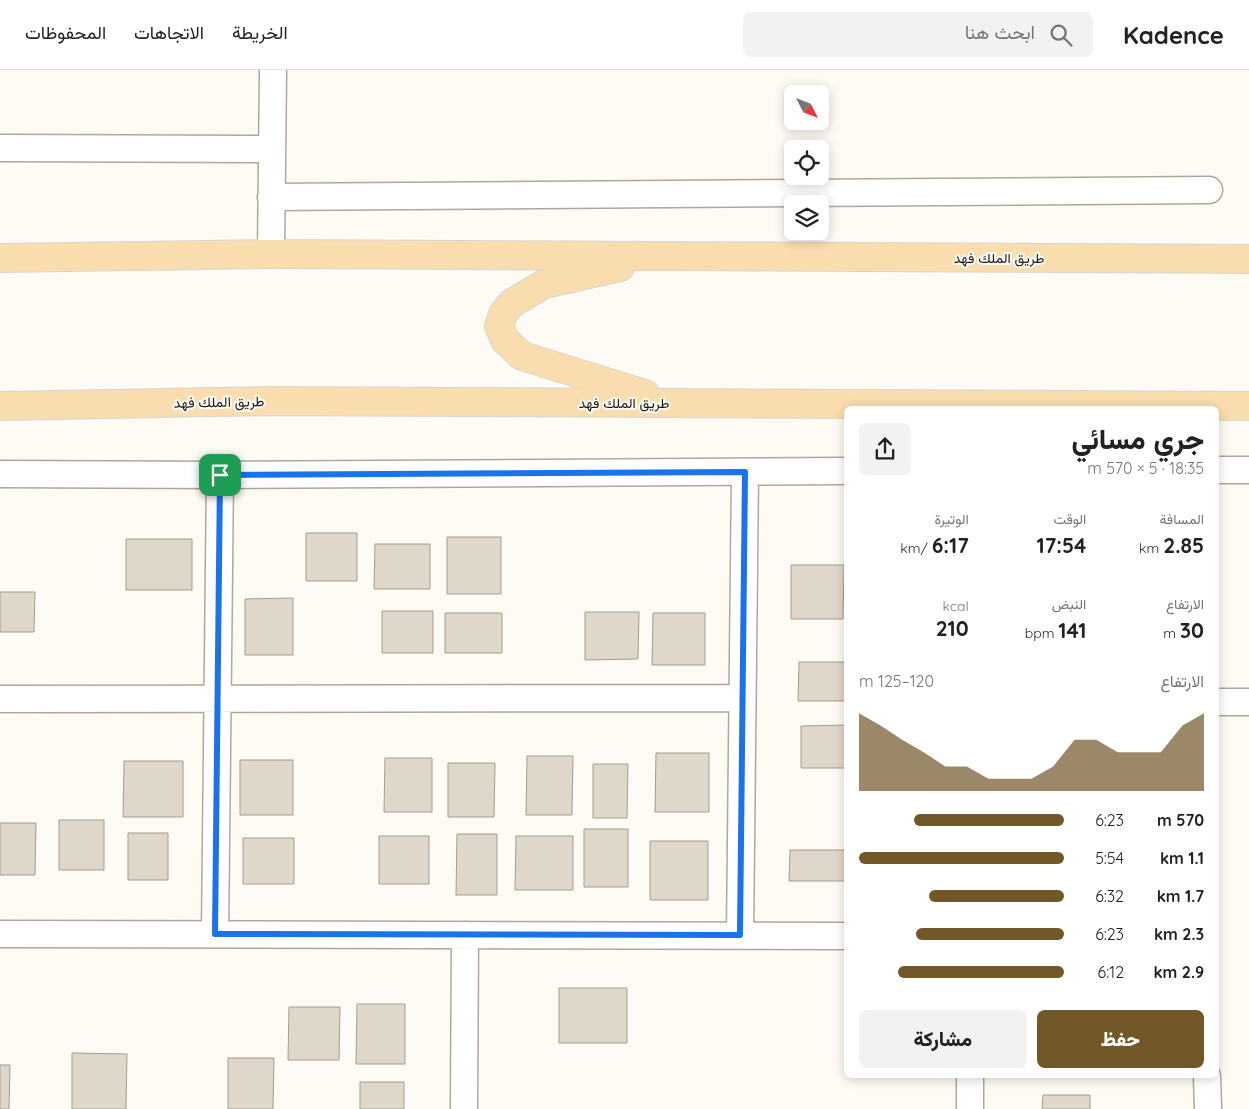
<!DOCTYPE html>
<html lang="ar">
<meta charset="utf-8">
<style>
:root{--surface:#fff;--page:#f2f2f2;--text:#222;--muted:#767676;--line:#e0e0e0;--accent:#725729}
body{margin:0;font-family:Quicksand,Vazirmatn,sans-serif;background:var(--page);color:var(--text);direction:rtl;height:100vh;display:flex;flex-direction:column;font-size:19px;white-space:nowrap}
*{box-sizing:border-box;margin:0}
p{font-size:16px;color:var(--muted)}
.icon{flex:none;width:28px;height:28px;fill:none;stroke:currentColor;stroke-width:2;stroke-linecap:round;stroke-linejoin:round}
.map{position:relative;flex:1;overflow:hidden;direction:ltr}
.panel{position:absolute;left:844px;top:336px;width:375px;height:672px;display:flex;flex-direction:column;background:var(--surface);border-radius:8px;box-shadow:0 2px 12px #0003;direction:rtl}
.panel>*{flex:none}
.needle{width:32px;rotate:132deg}
.tools{position:absolute;left:784px;top:15px;display:grid;gap:10px}
.tools a{display:grid;place-items:center;width:45px;height:45px;border-radius:8px;background:var(--surface);box-shadow:0 2px 12px #0003;font-size:25px}
.pin{position:absolute;display:grid;place-items:center;width:42px;height:42px;color:#fff;margin:-21px;border-radius:10px;box-shadow:0 2px 8px #0006}
.round{display:grid;place-items:center;flex:none;width:52px;height:52px;border-radius:8px;background:var(--page)}
.headline{display:flex;align-items:center;justify-content:space-between;height:85px;padding:0 15px}
h1{font-size:28px;font-weight:800;line-height:38px}
.stats{display:grid;grid-template-columns:repeat(3,1fr);gap:8px;height:85px;padding:5px 15px}
.stats div{display:grid;align-content:center}
.stats b{font-size:21px;font-weight:800}
.stats small{font-size:14px;font-weight:400}
.stats p{font-size:14px}
.chart{height:140px;padding:10px 15px}
.chart p{display:flex;justify-content:space-between}
.chart svg{width:100%;height:90px;margin-top:5px;fill:var(--accent);opacity:.7}
.action{display:flex;gap:10px;margin-top:auto;padding:10px 15px}
.action a{flex:1;height:58px;border-radius:8px;background:var(--accent);color:#fff;font-size:20px;font-weight:800;line-height:58px;text-align:center}
.action a+a{background:var(--page);color:var(--text)}
ul{padding:0 15px;list-style:none;font-size:16px}
li{display:grid;grid-template-columns:80px 60px 1fr;align-items:center;height:38px}
li i{height:12px;border-radius:6px;background:var(--accent)}
header{display:flex;align-items:center;gap:30px;box-sizing:border-box;height:70px;padding:0 25px;background:var(--surface);border-bottom:1px solid var(--line)}
header strong{font-size:24px}
nav{display:flex;gap:28px;margin-inline-start:auto;font-size:18px}
.search{width:350px;height:45px;background:var(--page);display:flex;align-items:center;gap:12px;box-sizing:border-box;padding:0 18px;border-radius:8px;color:var(--muted);font-size:19px}
.map>svg:first-child{display:block}
.building{fill:#dfd7c9;stroke:#a59c8f}
.lines{fill:none;stroke-linecap:round;stroke-linejoin:round}
.minor-casing{stroke:#b0a79a;stroke-width:29}
.major-casing{stroke:#d6d5d4;stroke-width:30}
.minor{stroke:#fff;stroke-width:26}
.major{stroke:#f9ddaf;stroke-width:28}
.route-casing{stroke:#fff;stroke-width:10}
.route{stroke:#1a73e8;stroke-width:6}
.labels{text-anchor:middle;stroke-width:4;stroke-linejoin:round;paint-order:stroke}
.street-label{font-size:14px;fill:#1a1612;stroke:#fefbf5}
</style>
<header>
<strong>Kadence</strong>
<div class="search"><svg class="icon" aria-label="search" viewBox="0 0 24 24"><circle cx="10" cy="10" r="6"/><path d="M15 15l6 6"/></svg>ابحث هنا</div>
<nav><a>الخريطة</a><a>الاتجاهات</a><a>المحفوظات</a></nav>
</header>
<div class="map">
<svg width="1249" height="1039" viewBox="0 0 1249 1039">
<rect width="100%" height="100%" fill="#fefbf5"/>
<path class="building" d="M 306,463 L 357,463 L 357,511 L 306,511 Z
M 447,467 L 501,467 L 501,524 L 447,524 Z
M 126,469 L 192,469 L 192,520 L 126,520 Z
M 375,474 L 430,474 L 430,519 L 374,519 Z
M 791,495 L 844,495 L 843,549 L 791,549 Z
M 0,522 L 35,522 L 34,562 L 0,562 Z
M 293,528 L 293,585 L 245,585 L 245,529 Z
M 382,541 L 433,541 L 433,583 L 382,583 Z
M 585,542 L 639,542 L 638,589 L 585,590 Z
M 445,543 L 502,543 L 502,583 L 445,583 Z
M 653,543 L 705,543 L 705,595 L 652,595 Z
M 799,592 L 846,592 L 846,631 L 798,631 Z
M 846,655 L 846,698 L 801,698 L 801,656 Z
M 656,683 L 709,683 L 709,742 L 655,742 Z
M 527,686 L 573,686 L 572,745 L 526,745 Z
M 385,688 L 432,688 L 432,742 L 384,742 Z
M 240,690 L 293,690 L 293,745 L 240,745 Z
M 124,691 L 183,691 L 183,747 L 123,747 Z
M 448,693 L 495,693 L 494,747 L 448,747 Z
M 593,694 L 628,694 L 627,748 L 593,748 Z
M 59,750 L 104,750 L 104,800 L 59,800 Z
M 0,753 L 36,753 L 35,805 L 0,805 Z
M 584,759 L 628,759 L 628,817 L 584,817 Z
M 128,763 L 168,763 L 168,810 L 128,810 Z
M 457,764 L 497,764 L 497,825 L 456,825 Z
M 379,766 L 429,766 L 429,814 L 379,814 Z
M 516,766 L 573,766 L 573,820 L 515,820 Z
M 243,768 L 294,768 L 294,814 L 243,814 Z
M 650,771 L 708,771 L 708,830 L 650,830 Z
M 790,780 L 846,780 L 846,811 L 789,811 Z
M 559,918 L 627,918 L 627,973 L 559,973 Z
M 357,934 L 405,934 L 405,994 L 356,994 Z
M 289,937 L 340,937 L 339,990 L 288,990 Z
M 72,983 L 127,984 L 126,1039 L 72,1039 Z
M 228,988 L 274,988 L 273,1039 L 228,1039 Z
M 0,995 L 10,995 L 9,1039 L 0,1039 Z
M 360,1012 L 404,1012 L 404,1039 L 360,1039 Z
M 1043,1025 L 1090,1025 L 1090,1039 L 1042,1039 Z"/>
<g class="lines">
<defs>
<path id="minor" d="M 0,78 L 272,79
M 271,127 L 1209,120
M 271,184 L 273,0
M 1216,400 L 1249,400
M 0,404 L 220,405 L 846,401
M 0,629 L 742,628
M 1216,632 L 1249,632
M 0,864 L 846,866
M 215,864 L 220,405
M 740,865 L 745,402
M 1207,1006 L 1208,1039
M 464,1039 L 465,865
M 970,1039 L 970,1006"/>
<path id="major" d="M 0,188 L 271,184 L 1249,189
M 620,197 L 544,214 L 512,233 L 503,244 L 499,256 L 505,270 L 522,286 L 645,324
M 0,336 L 271,331 L 1249,336"/>
</defs>
<use href="#minor" class="minor-casing"/>
<use href="#major" class="major-casing"/>
<use href="#minor" class="minor"/>
<use href="#major" class="major"/>
</g>
<g class="lines">
<defs>
<path id="route" d="M 745,402 L 740,865 L 215,864 L 220,405 Z"/>
</defs>
<use href="#route" class="route-casing"/>
<use href="#route" class="route"/>
</g>
<g class="labels">
<g class="street-label">
<text x="999" y="193">طريق الملك فهد</text>
<text transform="translate(219 332) rotate(-1)" y="5">طريق الملك فهد</text>
<text x="624" y="338">طريق الملك فهد</text>
</g>
</g>
</svg>
<div class="tools">
<a><svg class="needle" viewBox="-14 -14 28 28"><path d="M0-13l5 13h-10z" fill="#e53935"/><path d="M0 13l5-13h-10z" fill="#767676"/></svg></a>
<a><svg class="icon" aria-label="locate" viewBox="0 0 24 24"><circle cx="12" cy="12" r="6"/><path d="M12 2v4M12 18v4M2 12h4M18 12h4"/></svg></a>
<a><svg class="icon" aria-label="layers" viewBox="0 0 24 24"><path d="M12 4l9 5-9 5-9-5zM3 14l9 5 9-5"/></svg></a>
</div>
<div class="pin" style="left:220px;top:405px;background:#1e9e55"><svg class="icon" aria-label="arrive" viewBox="0 0 24 24"><path d="M6 21V4h12l-3 4 3 4H6"/></svg></div>
<section class="panel">
<div class="headline"><div><h1>جري مسائي</h1><p>18:35 · 5 × 570 m</p></div><a class="round"><svg class="icon" aria-label="share" viewBox="0 0 24 24"><path d="M12 15V3M7 8l5-5 5 5M5 13v7h14v-7"/></svg></a></div>
<div class="stats">
<div><p>المسافة</p><b>2.85<small> km</small></b></div>
<div><p>الوقت</p><b>17:54</b></div>
<div><p>الوتيرة</p><b>6:17<small> /km</small></b></div>
</div>
<div class="stats">
<div><p>الارتفاع</p><b>30<small> m</small></b></div>
<div><p>النبض</p><b>141<small> bpm</small></b></div>
<div><p>kcal</p><b>210</b></div>
</div>
<div class="chart"><p><span>الارتفاع</span>120–125 m</p>
<svg viewBox="0 0 160 44" preserveAspectRatio="none"><path d="M0 44V6L10 12L20 19L30 25L40 32L50 32L60 38L70 38L80 38L90 32L100 19L110 19L120 25L130 25L140 25L150 12L160 6V44z"/></svg>
</div>
<ul>
<li><b>570 m</b>6:23<i style="width:73%"></i></li>
<li><b>1.1 km</b>5:54<i style="width:100%"></i></li>
<li><b>1.7 km</b>6:32<i style="width:66%"></i></li>
<li><b>2.3 km</b>6:23<i style="width:72%"></i></li>
<li><b>2.9 km</b>6:12<i style="width:81%"></i></li>
</ul>
<div class="action"><a>حفظ</a><a>مشاركة</a></div>
</section>
</div>
